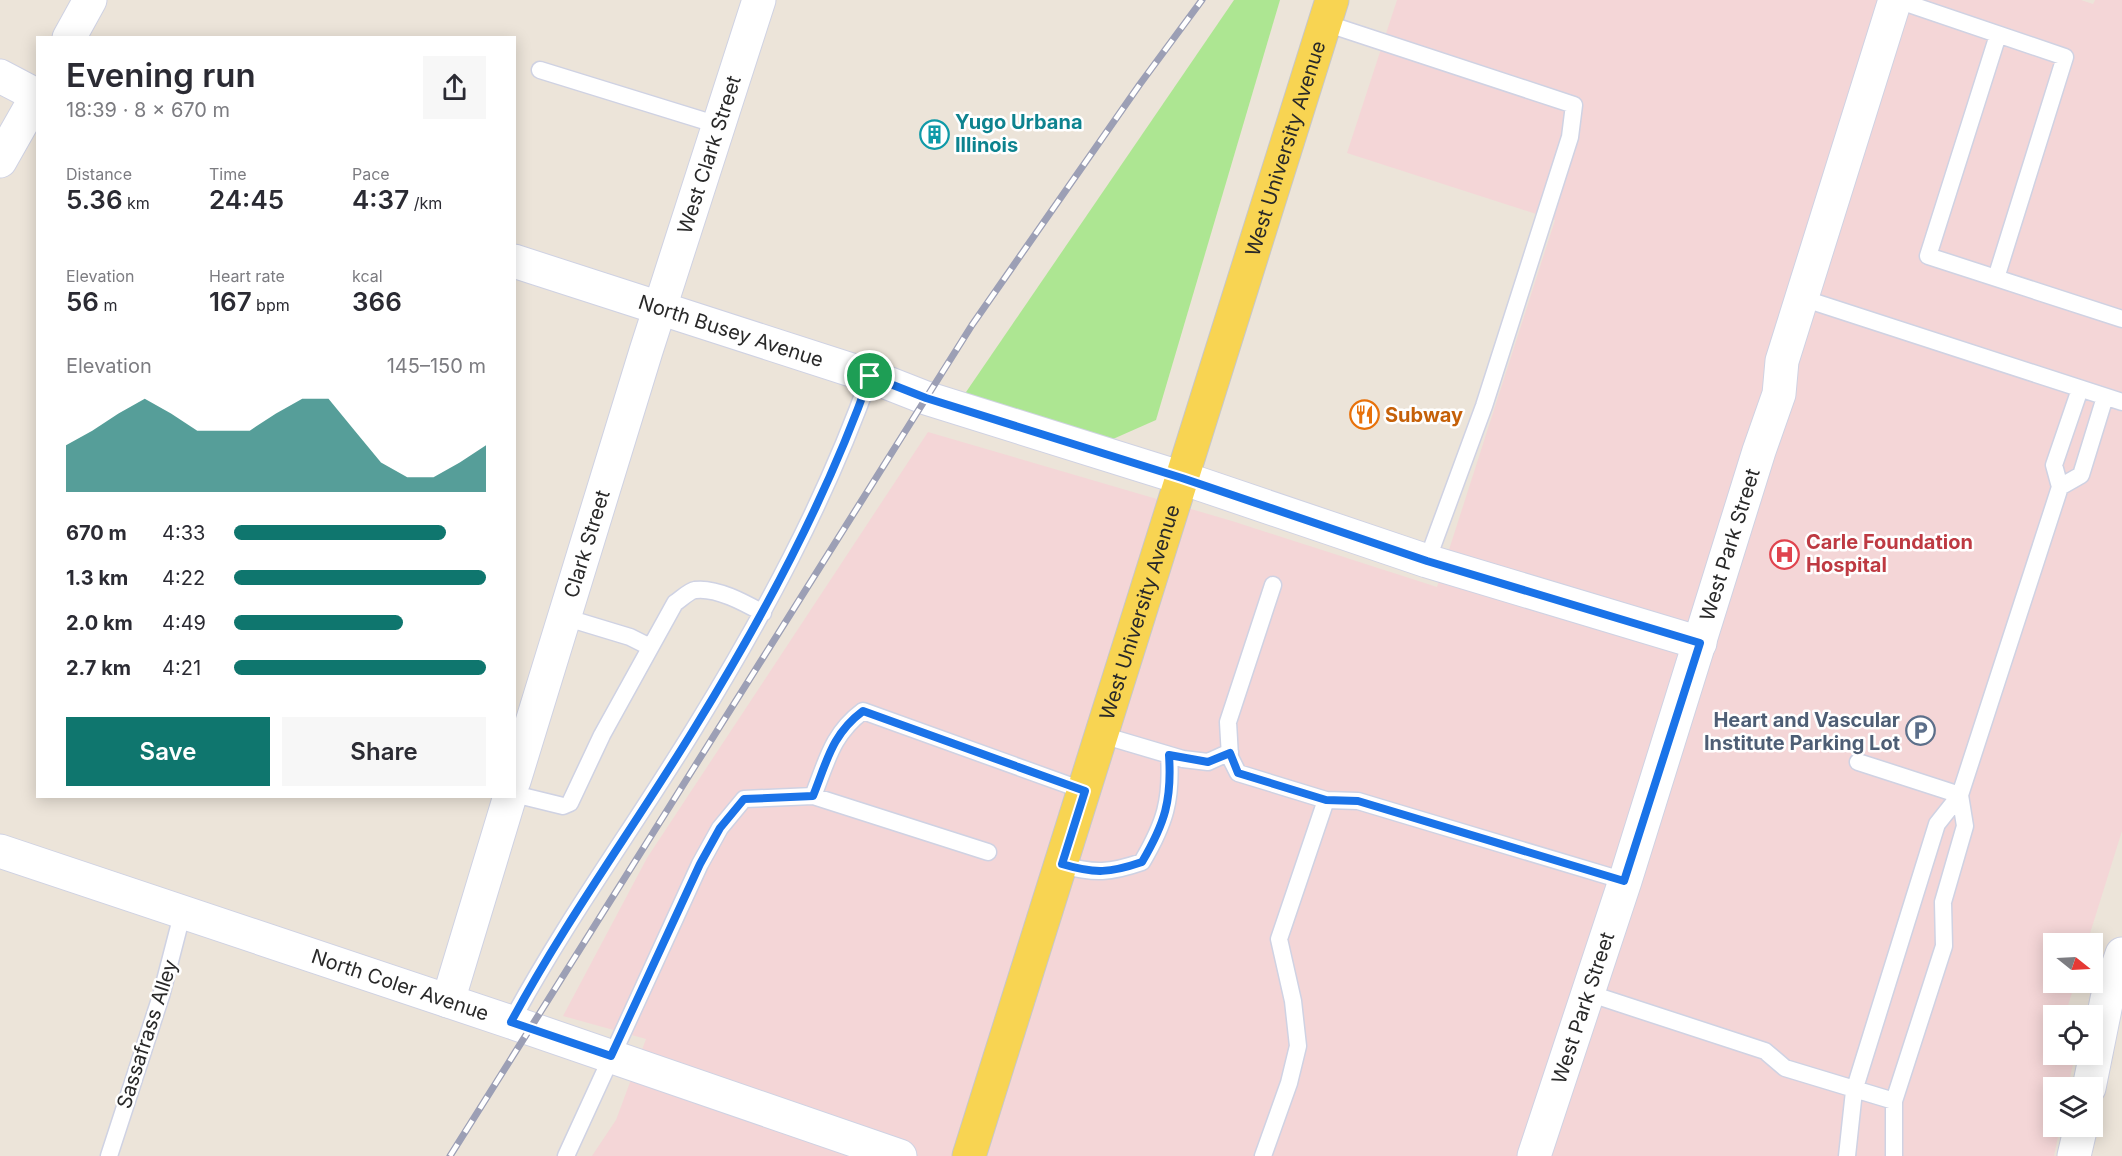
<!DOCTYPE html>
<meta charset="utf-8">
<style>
:root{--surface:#fff;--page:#f7f7f7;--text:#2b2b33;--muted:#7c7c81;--accent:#0f766e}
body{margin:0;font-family:Inter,sans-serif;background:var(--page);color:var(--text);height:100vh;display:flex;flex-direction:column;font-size:22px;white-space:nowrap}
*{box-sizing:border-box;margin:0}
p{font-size:20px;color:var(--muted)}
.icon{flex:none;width:33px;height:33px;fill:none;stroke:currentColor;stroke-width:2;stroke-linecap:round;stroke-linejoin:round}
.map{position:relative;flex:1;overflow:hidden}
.drawer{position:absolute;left:36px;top:36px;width:480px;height:762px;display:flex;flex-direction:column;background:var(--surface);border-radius:0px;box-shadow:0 3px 15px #0003}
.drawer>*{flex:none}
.needle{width:39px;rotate:108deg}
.controls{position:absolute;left:2043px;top:933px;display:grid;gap:12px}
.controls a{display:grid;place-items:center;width:60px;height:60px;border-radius:0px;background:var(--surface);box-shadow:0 3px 15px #0003;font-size:30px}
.pin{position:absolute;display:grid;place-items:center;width:51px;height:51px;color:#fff;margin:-26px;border:3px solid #fff;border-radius:50%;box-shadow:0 2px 6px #0007}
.round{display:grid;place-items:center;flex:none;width:63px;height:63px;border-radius:0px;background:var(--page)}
.head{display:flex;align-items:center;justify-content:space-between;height:102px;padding:0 30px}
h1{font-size:33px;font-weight:600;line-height:45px}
.metrics{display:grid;grid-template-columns:repeat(3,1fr);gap:9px;height:102px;padding:6px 30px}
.metrics div{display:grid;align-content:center}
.metrics b{font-size:26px;font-weight:600}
.metrics small{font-size:16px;font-weight:400}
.metrics p{font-size:16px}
.chart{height:168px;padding:12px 30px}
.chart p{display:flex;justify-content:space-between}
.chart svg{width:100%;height:108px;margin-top:6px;fill:var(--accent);opacity:.7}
.action{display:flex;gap:12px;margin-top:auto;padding:12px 30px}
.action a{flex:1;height:69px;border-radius:0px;background:var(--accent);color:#fff;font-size:24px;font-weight:600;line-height:69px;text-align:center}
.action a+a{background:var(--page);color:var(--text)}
ul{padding:0 30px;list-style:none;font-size:20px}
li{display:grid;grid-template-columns:96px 72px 1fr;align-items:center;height:45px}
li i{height:15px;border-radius:8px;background:var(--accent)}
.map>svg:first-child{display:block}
.medical{fill:#f4d6d7}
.green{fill:#ade692}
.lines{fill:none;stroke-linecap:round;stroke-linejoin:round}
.lane-casing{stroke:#cfd2e3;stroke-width:19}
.street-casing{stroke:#cfd2e3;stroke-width:35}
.primary-casing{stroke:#c7c7c7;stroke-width:35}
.lane{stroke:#fff;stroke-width:16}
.street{stroke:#fff;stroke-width:33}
.primary{stroke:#f8d452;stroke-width:33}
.rail-casing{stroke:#9c9fb5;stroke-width:7}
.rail{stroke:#fff;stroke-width:4.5;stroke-dasharray:14;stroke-linecap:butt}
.route-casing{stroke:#fff;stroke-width:12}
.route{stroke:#1a73e8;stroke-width:8}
.labels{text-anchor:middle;stroke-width:5;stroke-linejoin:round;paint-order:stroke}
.culture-label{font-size:20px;font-weight:bold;fill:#0d838f;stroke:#fff;text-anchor:start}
.street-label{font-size:20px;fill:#292929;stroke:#fff}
.food-label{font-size:20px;font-weight:bold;fill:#c56008;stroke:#fff;text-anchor:start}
.health-label{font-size:20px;font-weight:bold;fill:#be3a42;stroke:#fff;text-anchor:start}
.service-label{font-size:20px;font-weight:bold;fill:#4e5e75;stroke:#fff;text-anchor:end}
</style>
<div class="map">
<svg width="2122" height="1156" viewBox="0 0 2122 1156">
<rect width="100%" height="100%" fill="#ece4d9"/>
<path class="medical" d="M 1397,0 L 2081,0 L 2093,4 L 2095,0 L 2122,0 L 2122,831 L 2087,943 L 2054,944 L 2054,982 L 2075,983 L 2065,1015 L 2054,1016 L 2054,1054 L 2075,1055 L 2068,1087 L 2054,1088 L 2054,1126 L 2060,1127 L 2054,1156 L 592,1156 L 616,1120 L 646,1039 L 563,1016 L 647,858 L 928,432 L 1232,521 L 1437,587 L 1555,220 L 1347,153 Z"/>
<path class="green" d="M 1234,0 L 1280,0 L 1156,420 L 1113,439 L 964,395 Z"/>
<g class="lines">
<defs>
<path id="lane" d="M 1897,0 L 2065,57 L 1996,278 L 2122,319
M 1325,23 L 1574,105 L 1570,137 L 1484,406 L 1427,561
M 540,70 L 718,125
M 1996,278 L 1928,256 L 1998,35
M 1802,298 L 2122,402
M 2060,487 L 2081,475 L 2105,397
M 564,617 L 630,637 L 650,647
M 1102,735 L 1183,759 L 1208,762 L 1230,752
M 1858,762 L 1960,795
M 514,794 L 563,806 L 570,803 L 602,735 L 675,603 C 681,599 689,591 695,590 C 716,587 745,603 763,613
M 813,796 C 827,761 832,734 863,711 L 1085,791
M 1326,800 L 1358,801 L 1625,881
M 1062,865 C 1095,874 1110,873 1142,862 C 1165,823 1172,800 1169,755
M 1588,993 L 1765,1051 L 1785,1068 L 1894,1101
M 511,1022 C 566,920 634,827 694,729 C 763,617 826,500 870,376
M 109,1156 L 161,996 L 183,911
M 566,1156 L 700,864 L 720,828 L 744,799 L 813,796 L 988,852
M 1263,1156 L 1289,1083 L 1298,1046 L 1293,1001 L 1279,939 L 1326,800 L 1238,773 L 1230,757 L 1228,722 L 1273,585
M 1847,1156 L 1854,1091 L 1937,824 L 1960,795 L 2060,487 L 2054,465 L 2080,389
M 1894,1156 L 1894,1101 L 1944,946 L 1943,902 L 1965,826 L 1960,795"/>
<g id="street">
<path d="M 69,38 L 90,0"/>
<path d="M 0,76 L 38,96"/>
<path d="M 0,161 L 38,94"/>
<path id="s1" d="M 514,261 L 870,376 L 926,398 L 1182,478 L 1427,561 L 1700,643"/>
<path id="s2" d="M 514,781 L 646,351 L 759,0"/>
<path id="s3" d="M 0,851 L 511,1022 L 900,1156"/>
<path d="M 448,1001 L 510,796"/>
<path d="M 2089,1088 L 2107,999 L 2122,954"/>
<path id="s4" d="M 1534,1156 L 1625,881 L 1759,451 L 1779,394 L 1782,361 L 1895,0"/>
<path d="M 2074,1156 L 2081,1126"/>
</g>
<g id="primary">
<path id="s5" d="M 969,1156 L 1332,0"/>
</g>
</defs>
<use href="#lane" class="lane-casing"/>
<use href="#street" class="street-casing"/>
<use href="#primary" class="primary-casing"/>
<use href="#lane" class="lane"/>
<use href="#street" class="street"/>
<use href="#primary" class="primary"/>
<defs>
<path id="rail" d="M 450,1156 L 972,325 L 1140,84 L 1202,0"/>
</defs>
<use href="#rail" class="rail-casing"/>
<use href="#rail" class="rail"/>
</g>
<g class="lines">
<defs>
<path id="route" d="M 870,376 L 926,398 L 1182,478 L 1427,561 L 1700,643 L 1624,881 L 1358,801 L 1326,800 L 1238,773 L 1230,753 L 1208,762 L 1169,755 C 1172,800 1165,823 1142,862 C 1110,873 1095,874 1062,864 L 1085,791 L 863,711 C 832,734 827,761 813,796 L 744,799 L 720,828 L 700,864 L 611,1056 L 511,1022 C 566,920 634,827 694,729 C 763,617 826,500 870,376 Z"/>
</defs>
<use href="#route" class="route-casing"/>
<use href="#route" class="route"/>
</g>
<defs>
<symbol id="building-ring" viewBox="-11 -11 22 22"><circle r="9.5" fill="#fff" stroke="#0f9aa8" stroke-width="1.5"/><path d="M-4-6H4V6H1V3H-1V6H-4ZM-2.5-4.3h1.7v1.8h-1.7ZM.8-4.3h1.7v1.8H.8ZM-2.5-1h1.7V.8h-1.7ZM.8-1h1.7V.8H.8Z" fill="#0f9aa8"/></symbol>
<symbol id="restaurant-ring" viewBox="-11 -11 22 22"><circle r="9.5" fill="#fff" stroke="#e8710a" stroke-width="1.5"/><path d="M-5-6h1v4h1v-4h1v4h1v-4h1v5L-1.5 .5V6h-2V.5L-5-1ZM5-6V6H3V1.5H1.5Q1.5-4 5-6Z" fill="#e8710a"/></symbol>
<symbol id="hospital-ring" viewBox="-11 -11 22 22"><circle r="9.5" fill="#fff" stroke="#e0444e" stroke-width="1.5"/><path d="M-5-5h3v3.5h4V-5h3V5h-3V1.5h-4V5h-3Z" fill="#e0444e"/></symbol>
<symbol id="parking-ring" viewBox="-11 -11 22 22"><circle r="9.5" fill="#fff" stroke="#5c6f8a" stroke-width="1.5"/><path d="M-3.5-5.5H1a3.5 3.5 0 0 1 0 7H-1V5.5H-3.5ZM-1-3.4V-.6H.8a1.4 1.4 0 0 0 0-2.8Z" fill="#5c6f8a"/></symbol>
</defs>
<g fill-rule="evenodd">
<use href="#building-ring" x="918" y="118" width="33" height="33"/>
<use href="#restaurant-ring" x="1348" y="398" width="33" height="33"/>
<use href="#hospital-ring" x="1768" y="538" width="33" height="33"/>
<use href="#parking-ring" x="1904" y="714" width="33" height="33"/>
</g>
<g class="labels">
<g class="culture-label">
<text x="955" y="129">Yugo Urbana<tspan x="955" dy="23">Illinois</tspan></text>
</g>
<g class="street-label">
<text dy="7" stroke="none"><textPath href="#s5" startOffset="1056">West University Avenue</textPath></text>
<text dy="7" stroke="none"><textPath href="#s2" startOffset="656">West Clark Street</textPath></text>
<text dy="7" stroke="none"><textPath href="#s1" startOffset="228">North Busey Avenue</textPath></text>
<text dy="7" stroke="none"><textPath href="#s2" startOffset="248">Clark Street</textPath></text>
<text dy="7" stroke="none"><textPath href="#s4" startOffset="642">West Park Street</textPath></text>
<text dy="7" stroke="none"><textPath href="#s5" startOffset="570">West University Avenue</textPath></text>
<text dy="7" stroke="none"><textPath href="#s3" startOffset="422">North Coler Avenue</textPath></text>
<text dy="7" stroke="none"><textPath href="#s4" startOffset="156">West Park Street</textPath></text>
<text transform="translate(147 1034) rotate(-72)" y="7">Sassafrass Alley</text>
</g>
<g class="food-label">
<text x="1385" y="422">Subway</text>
</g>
<g class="health-label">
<text x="1806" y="549">Carle Foundation<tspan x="1806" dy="23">Hospital</tspan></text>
</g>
<g class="service-label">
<text x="1900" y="727">Heart and Vascular<tspan x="1900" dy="23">Institute Parking Lot</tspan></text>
</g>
</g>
</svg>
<div class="controls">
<a><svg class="needle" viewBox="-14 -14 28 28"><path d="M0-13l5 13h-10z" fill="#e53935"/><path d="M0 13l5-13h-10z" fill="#7c7c81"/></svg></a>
<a><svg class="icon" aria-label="locate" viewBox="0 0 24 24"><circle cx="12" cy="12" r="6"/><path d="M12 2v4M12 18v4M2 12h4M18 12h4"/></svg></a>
<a><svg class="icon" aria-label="layers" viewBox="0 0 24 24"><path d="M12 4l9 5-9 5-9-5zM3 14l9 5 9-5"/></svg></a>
</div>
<div class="pin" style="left:870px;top:376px;background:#1e9e55"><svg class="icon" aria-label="arrive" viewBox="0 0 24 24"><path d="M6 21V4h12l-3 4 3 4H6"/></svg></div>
<section class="drawer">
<div class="head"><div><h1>Evening run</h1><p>18:39 · 8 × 670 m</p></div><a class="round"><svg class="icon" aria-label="share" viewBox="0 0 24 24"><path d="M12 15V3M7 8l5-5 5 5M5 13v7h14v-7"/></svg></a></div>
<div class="metrics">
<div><p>Distance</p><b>5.36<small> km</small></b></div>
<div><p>Time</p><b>24:45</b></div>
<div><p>Pace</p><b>4:37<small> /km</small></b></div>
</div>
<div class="metrics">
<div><p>Elevation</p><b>56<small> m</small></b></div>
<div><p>Heart rate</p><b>167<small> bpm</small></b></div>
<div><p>kcal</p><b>366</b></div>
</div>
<div class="chart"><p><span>Elevation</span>145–150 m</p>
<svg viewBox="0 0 160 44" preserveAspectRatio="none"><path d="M0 44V25L10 19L20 12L30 6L40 12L50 19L60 19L70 19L80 12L90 6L100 6L110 19L120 32L130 38L140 38L150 32L160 25V44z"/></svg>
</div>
<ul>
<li><b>670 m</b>4:33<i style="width:84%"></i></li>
<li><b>1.3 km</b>4:22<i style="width:100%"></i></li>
<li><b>2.0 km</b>4:49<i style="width:67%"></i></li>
<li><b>2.7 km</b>4:21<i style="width:100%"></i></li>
</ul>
<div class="action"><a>Save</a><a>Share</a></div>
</section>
</div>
